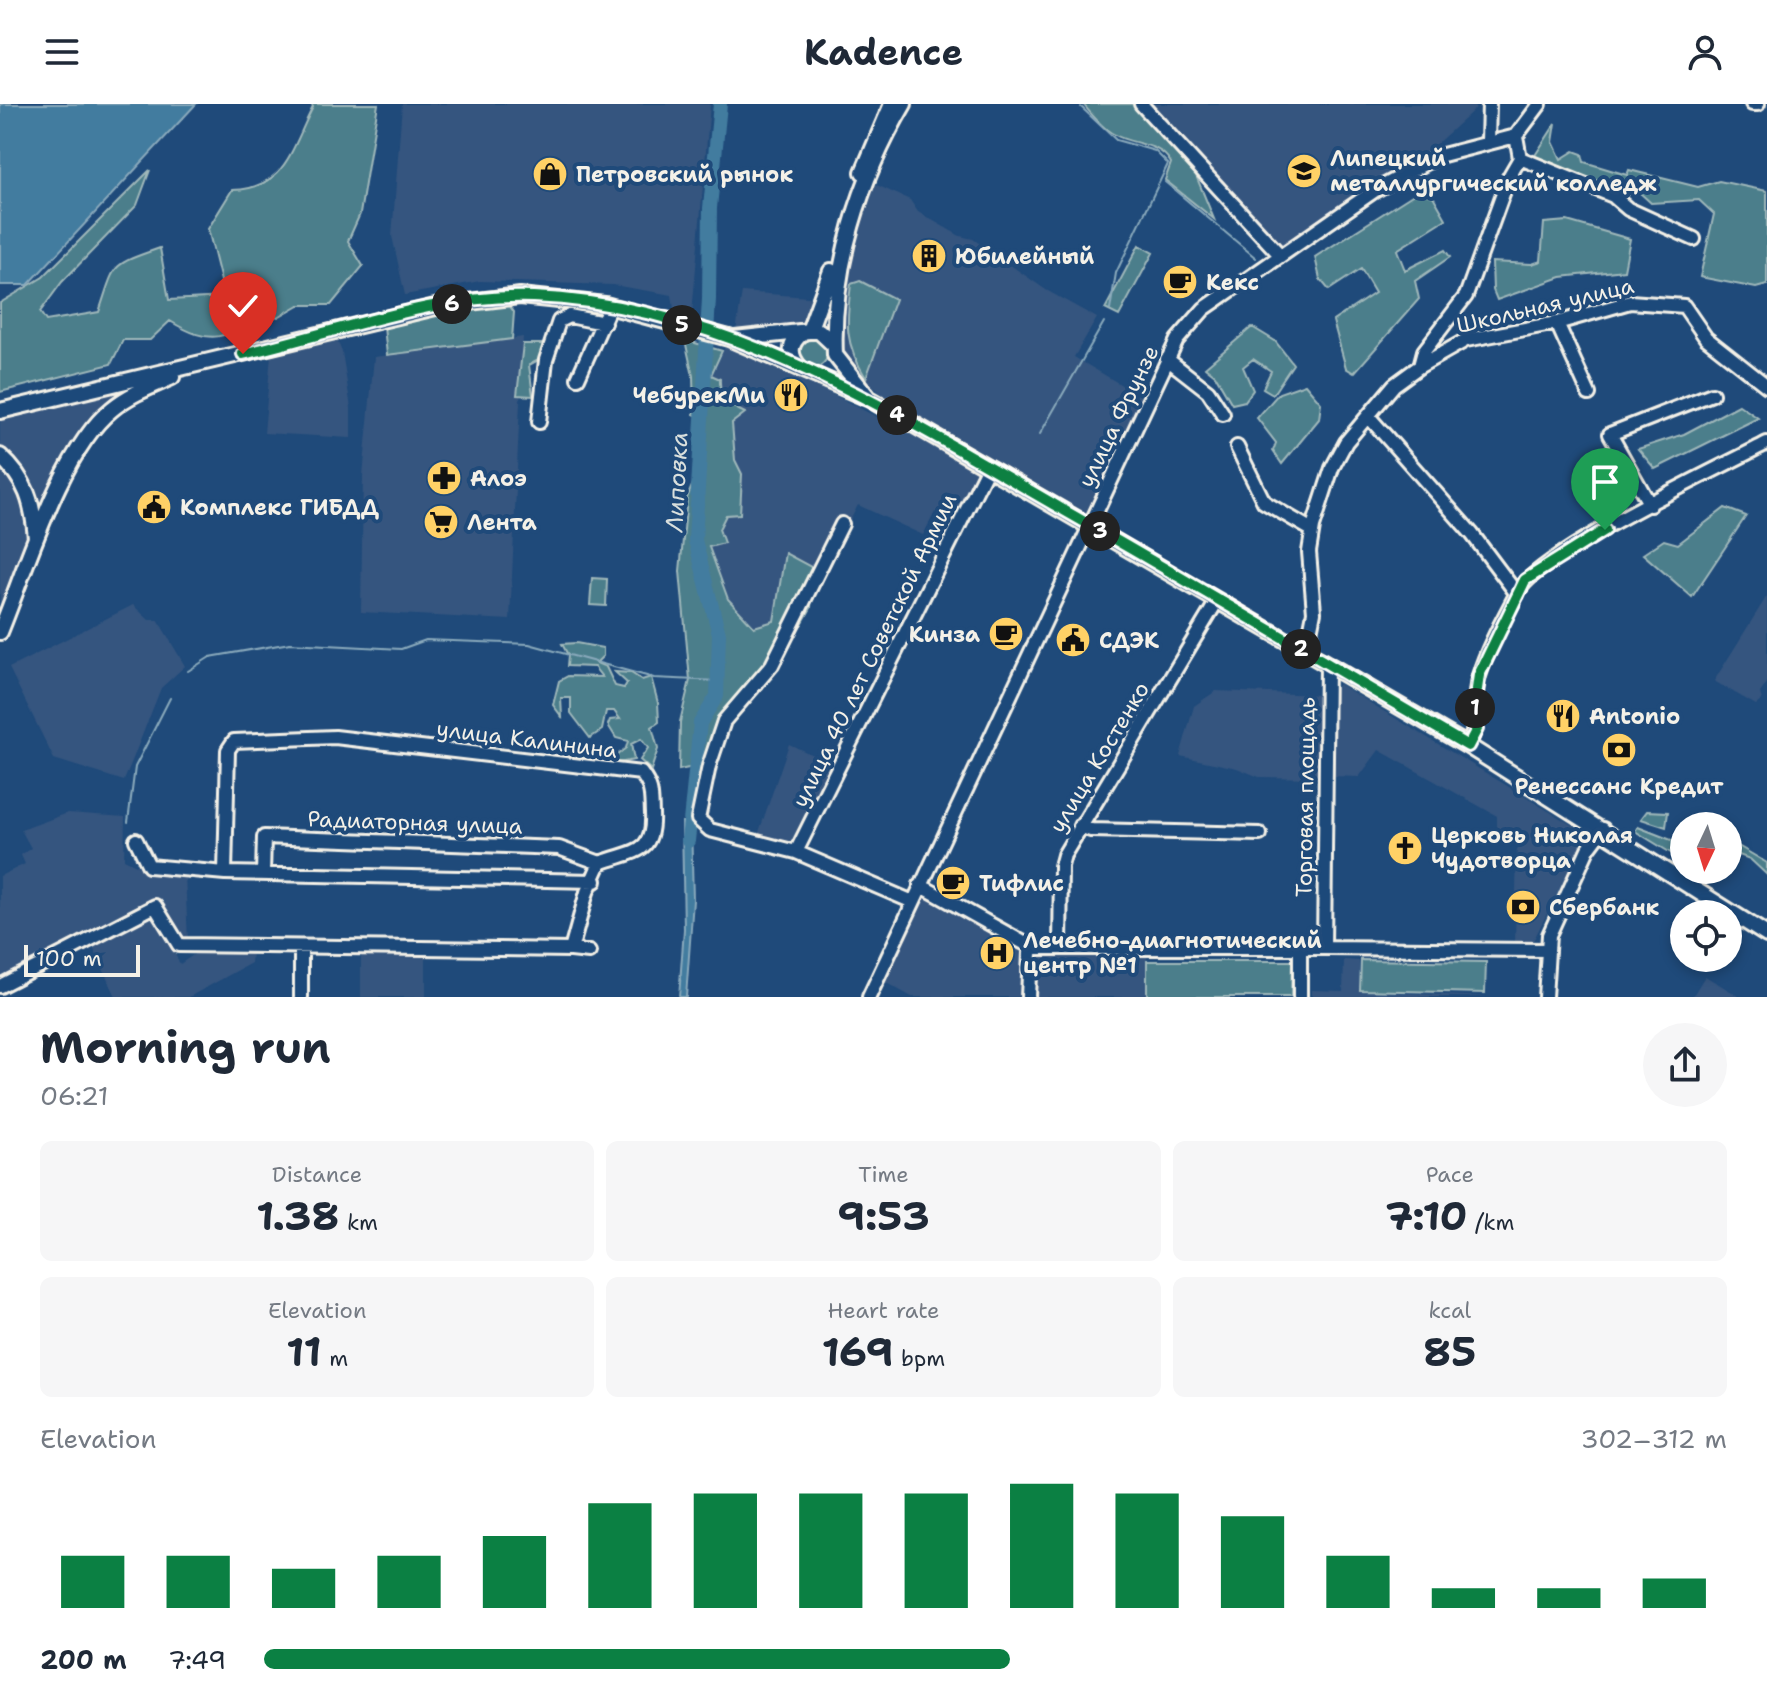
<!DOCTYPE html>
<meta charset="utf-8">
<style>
:root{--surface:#fff;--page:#f6f6f7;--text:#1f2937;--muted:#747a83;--accent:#0b8043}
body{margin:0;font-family:"Shantell Sans",sans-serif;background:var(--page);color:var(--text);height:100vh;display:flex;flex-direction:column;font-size:30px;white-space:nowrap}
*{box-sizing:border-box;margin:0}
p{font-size:26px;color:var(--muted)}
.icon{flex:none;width:44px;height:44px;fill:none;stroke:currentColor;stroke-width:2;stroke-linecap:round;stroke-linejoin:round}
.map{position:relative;height:893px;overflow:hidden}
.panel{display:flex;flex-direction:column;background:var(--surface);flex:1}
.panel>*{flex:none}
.needle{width:52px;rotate:184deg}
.fabs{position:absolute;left:1670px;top:708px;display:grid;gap:16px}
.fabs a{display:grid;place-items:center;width:72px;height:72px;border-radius:50%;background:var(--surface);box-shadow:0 4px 12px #0003;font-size:40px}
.scale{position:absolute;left:24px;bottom:20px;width:116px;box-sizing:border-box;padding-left:8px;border:4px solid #f4f1e8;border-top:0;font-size:22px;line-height:28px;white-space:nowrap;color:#f4f1e8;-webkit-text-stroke:6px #1f4a7a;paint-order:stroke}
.pin{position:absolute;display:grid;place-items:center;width:68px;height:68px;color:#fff;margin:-82px -34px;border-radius:50% 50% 50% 0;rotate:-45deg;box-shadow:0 0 8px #0007}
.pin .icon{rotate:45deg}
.km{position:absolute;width:40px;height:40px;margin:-20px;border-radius:50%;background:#222;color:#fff;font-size:22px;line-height:40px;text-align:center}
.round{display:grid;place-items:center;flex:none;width:84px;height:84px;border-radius:42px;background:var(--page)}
.overview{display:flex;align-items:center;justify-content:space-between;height:136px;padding:0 40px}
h1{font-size:44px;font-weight:700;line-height:60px}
.stats{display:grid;grid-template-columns:repeat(3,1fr);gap:12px;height:136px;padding:8px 40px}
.stats div{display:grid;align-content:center;border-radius:12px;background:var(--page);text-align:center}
.stats b{font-size:40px;font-weight:700}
.stats small{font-size:22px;font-weight:400}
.stats p{font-size:22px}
.chart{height:224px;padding:16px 40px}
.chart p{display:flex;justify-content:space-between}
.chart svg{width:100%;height:144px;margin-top:8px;stroke:var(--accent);stroke-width:6}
ul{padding:0 40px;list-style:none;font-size:26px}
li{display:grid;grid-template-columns:128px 96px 1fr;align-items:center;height:60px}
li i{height:20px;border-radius:10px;background:var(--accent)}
header{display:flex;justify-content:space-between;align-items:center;height:104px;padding:0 40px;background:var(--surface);font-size:36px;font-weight:700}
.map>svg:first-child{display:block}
.built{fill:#35557f}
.green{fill:#4b7e8b;stroke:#a0b8ba;stroke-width:2}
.water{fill:#437b9f;stroke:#8aaabc;stroke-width:2}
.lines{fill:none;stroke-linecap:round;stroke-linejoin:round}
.stream{stroke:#8aaabc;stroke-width:2}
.river{stroke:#437b9f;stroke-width:14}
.minor-casing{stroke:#f4f1e8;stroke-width:18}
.major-casing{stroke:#f4f1e8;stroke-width:20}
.minor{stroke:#1f4a7a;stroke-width:12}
.major{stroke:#1f4a7a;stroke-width:14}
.route-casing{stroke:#fff;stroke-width:16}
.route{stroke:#0b8043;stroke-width:10}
.labels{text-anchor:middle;stroke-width:8;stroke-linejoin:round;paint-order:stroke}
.poi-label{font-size:22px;font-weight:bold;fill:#f4f1e8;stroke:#1f4a7a;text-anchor:start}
.street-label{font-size:22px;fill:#f4f1e8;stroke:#1f4a7a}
.water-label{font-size:24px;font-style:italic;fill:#d9dfdd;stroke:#1f4a7a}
</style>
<header><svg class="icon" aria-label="menu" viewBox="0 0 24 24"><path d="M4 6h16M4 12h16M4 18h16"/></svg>Kadence<svg class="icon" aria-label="person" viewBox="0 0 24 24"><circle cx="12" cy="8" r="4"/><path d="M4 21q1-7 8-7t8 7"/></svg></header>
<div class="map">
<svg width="1767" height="893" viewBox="0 0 1767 893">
<rect width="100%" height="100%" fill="#1f4a7a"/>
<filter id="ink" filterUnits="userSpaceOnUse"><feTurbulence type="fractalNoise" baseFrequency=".0125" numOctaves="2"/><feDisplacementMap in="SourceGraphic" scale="16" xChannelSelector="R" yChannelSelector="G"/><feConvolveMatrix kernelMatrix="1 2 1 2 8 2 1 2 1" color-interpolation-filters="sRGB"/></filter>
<g filter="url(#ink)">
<path class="built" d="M 402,0 L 710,0 L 692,210 L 674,205 L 672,191 L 613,181 L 480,177 L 405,191 L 392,132 Z
M 1149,0 L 1472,0 L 1476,4 L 1422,53 L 1374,80 L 1280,143 Z
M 872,79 L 910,96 L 918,108 L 960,132 L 973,135 L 1046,186 L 1097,214 L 1074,253 L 1142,293 L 1091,405 L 1086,409 L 891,297 L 852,266 L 841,249 L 838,204 Z
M 742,188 L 820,194 L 810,216 L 791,225 L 756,229 L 736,228 Z
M 523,233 L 510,516 L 361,508 L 363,372 L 374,253 Z
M 336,234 L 342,248 L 351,304 L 351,334 L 264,329 L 271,251 Z
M 726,241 L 757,252 L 983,367 L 956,419 L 935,408 L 923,431 L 858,401 L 785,542 L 721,517 L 703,443 L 711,274 Z
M 132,278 L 134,284 L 105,306 L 42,412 L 24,370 L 0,345 L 0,312 Z
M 0,360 L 10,370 L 28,405 L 31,432 L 0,513 Z
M 1767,492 L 1767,579 L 1760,589 L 1762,596 L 1756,601 L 1714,577 Z
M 133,501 L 149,516 L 158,516 L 185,562 L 161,584 L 124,677 L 54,655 L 9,564 Z
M 1339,580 L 1575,723 L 1581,732 L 1579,747 L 1531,841 L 1515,841 L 1517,736 L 1497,735 L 1497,712 L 1379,646 L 1359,673 L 1332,672 L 1334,586 Z
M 1216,587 L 1320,591 L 1319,674 L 1259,673 L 1237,664 L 1180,652 L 1194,602 Z
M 789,640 L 836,662 L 795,744 L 757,734 Z
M 68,709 L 125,713 L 124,755 L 148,767 L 185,770 L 188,838 L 174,824 L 163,796 L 0,878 L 0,772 L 25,760 L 21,751 L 31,744 L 21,726 Z
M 923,787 L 1023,843 L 1022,893 L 912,893 L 881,876 Z
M 153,807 L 180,860 L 199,847 L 252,847 L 251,859 L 189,893 L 116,893 L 91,839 Z
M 1042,847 L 1147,848 L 1147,893 L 1033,893 L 1033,856 Z
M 361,850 L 426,851 L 426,893 L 361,893 Z
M 1344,856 L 1359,857 L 1359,887 L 1487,893 L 1312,893 L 1312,886 L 1343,887 Z
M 1705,872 L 1732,888 L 1739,893 L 1692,893 Z"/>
<path class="green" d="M 311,0 L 378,0 L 360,110 L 348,137 L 363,162 L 331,201 L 299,201 L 278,213 L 262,208 C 226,236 211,242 170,217 L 150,236 L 123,236 L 111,260 L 0,288 L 0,199 L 43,173 L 150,66 L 137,101 L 62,178 L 40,208 L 46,217 L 99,208 C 116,158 109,162 160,144 L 169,196 L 225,193 L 208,125 L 232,86 C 286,85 291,45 313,3 Z
M 1083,0 L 1136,0 L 1190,57 L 1214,115 L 1165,76 L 1171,59 C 1160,38 1133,41 1115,31 C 1103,25 1091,10 1083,0 Z
M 1556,19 L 1553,38 L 1561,55 L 1574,47 L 1582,50 L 1584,58 L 1627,71 L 1629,66 L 1698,83 L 1719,77 L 1767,87 L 1767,181 L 1756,184 L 1700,173 L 1714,110 L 1699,96 L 1651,99 L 1639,88 L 1624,92 L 1560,62 L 1551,64 L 1532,56 Z
M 1417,88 L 1433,92 L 1446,115 L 1397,146 L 1405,166 L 1445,146 L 1450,153 L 1415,177 L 1419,195 L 1354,269 L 1346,264 L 1333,217 L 1375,189 L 1361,165 L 1329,186 L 1320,175 L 1315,153 Z
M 1567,117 L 1630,135 L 1624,166 L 1561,173 L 1497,196 L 1493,186 L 1492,158 L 1532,160 L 1541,157 L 1544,119 Z
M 1139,141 L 1153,149 L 1119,212 L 1105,205 Z
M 860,177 L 895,195 L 866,274 C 844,239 846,220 851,180 Z
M 508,200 L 514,208 L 512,235 L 387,251 L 384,223 L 460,204 Z
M 1252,223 L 1275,237 L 1293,260 L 1273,290 L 1263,284 L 1271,267 L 1253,255 L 1243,263 L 1253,286 L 1245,297 L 1232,300 L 1215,271 L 1205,263 Z
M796 248a16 16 0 1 1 32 0a16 16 0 1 1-32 0Z
M 685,236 L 722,247 L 711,271 L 720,275 C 719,295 728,301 745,309 L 732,319 L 735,356 L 742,370 L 740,410 L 726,411 L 719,425 L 724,439 L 709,443 L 728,495 L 754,523 L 774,517 L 785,449 L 813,464 L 811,504 L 802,520 L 761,566 L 703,661 L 679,666 L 680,618 L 690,576 L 680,467 L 687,394 L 706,348 L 705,315 L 694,310 L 693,272 Z
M 523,240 L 542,240 L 544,253 L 529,261 L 533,292 L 517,291 Z
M 1305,280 L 1321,299 L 1319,315 L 1282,360 L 1273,347 L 1276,339 L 1257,314 L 1279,289 Z
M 1739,301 L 1758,314 L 1655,365 L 1638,345 L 1684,330 Z
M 1725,404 L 1746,412 L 1692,493 L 1643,450 L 1664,436 L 1678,440 Z
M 592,474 L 607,475 L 606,502 L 590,501 Z
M 576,539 L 603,544 L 603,552 L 596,559 L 606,563 L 615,582 L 624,584 L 627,579 L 615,568 L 631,569 L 642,576 L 651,573 L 658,599 L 659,618 L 652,623 L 658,645 L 651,666 L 640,656 L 648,644 L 641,635 L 631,640 L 634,656 L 613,660 L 604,655 L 577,652 L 578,648 L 588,646 L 595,652 L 607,647 L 617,651 L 626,644 L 628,637 L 616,634 L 608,621 L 610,616 L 620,615 L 614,607 L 606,607 L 602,626 L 590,634 L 571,609 L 571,594 L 561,594 L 562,613 L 553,601 L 559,577 L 568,572 L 602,573 L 594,563 L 567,562 L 568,551 L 562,540 Z
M 1647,707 L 1668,708 L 1666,723 L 1641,715 Z
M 1638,723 L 1684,741 L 1684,757 L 1635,727 Z
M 1728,736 L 1767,759 L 1767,771 L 1750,755 L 1728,747 Z
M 1361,856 L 1486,858 L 1485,889 L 1360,886 Z
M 1147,857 L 1292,857 L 1291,893 L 1147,893 Z"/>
<path class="water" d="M 0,0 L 196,0 L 28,181 L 0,181 Z
M 682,718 L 691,718 L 693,796 L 686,893 L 679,893 L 684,825 Z"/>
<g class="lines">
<path class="stream" d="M 1081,3 L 1116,36 L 1155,47 L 1168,60 L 1116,169 L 1110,206
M 1165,78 L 1256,154
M 1040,330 L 1104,218
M 188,567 L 210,553 L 290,539 L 401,545 L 426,536 L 529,540 L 654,574 L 718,577
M 128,718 L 135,663 L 170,594"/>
<path class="river" d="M 688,737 L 700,619 L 717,592 L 719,530 L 695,436 L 709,195 L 710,104 L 720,0"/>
<defs>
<path id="minor" d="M 1141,0 L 1280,151
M 1752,0 L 1758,0
M 1488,38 L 1489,0
M 1520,54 L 1613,92 L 1628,105 L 1694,135
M 1557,219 L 1589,290
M 1167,255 L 1208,287 L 1223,310
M 1420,262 L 1466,236 L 1557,219 L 1630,198 L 1684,202 L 1706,234 L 1767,282
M 578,274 L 610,202
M 1369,313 L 1472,430 L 1517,490
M 539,318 L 546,256 L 559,217 L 569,212 L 604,219
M 1237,343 L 1264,398 L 1312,426
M 1650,401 L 1610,330 L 1712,290
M 842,420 L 772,561 L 724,617 L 709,662 L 698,715 L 710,726 L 796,748 L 913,798
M 1299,544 L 1310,528 L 1314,508 L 1309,448 L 1313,423 L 1332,364 L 1346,338 L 1394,281 L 1420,262 L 1424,247 L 1466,192 L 1509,73 L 1520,54 L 1516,32
M 1327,560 L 1324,844 L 1546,846
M 1468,642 C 1481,617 1471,598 1479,572 C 1487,544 1504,514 1517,489 C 1538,449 1718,365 1767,339
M 1080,722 L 1091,726 L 1260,730
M 136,736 L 149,762 L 225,769 L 595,777
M 796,748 L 988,363
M 225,769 L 228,646 L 234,637 L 335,633 L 641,669 C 653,685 651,691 652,710 C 654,751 634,746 600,759 L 587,788 L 571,846 L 589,848
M 263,770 L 264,733 L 559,744 L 600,759
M 920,781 L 1033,844 L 1324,844
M 301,843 L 301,893
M 1060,844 L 1061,762 L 1064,751 L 1217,497
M 0,882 L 155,802 L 179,841 L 571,846
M 869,893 L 1177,236 L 1204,205 L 1374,87 L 1439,52 L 1516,32 L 1540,0
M 1028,893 L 1030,849 L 1033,844
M 1300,893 L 1300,845
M 1545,893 L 1549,831 L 1588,745 L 1603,725"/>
<path id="major" d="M 863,68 L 892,0
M 809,227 L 831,167
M 735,235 L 809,227 L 819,227 L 833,240
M 799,263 C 789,251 789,240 801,230
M 867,292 L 835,251 C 831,166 860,74 904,0
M 0,307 L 444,201 L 520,192 L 605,201 L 729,234 L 870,295 L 1468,642 L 1767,831
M 0,352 C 27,376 33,400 36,434
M 0,528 C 26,465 60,347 112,305 C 130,290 152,282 172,273"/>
</defs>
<use href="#minor" class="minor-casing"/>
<use href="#major" class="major-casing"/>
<use href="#minor" class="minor"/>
<use href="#major" class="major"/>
</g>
</g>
<g class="lines" filter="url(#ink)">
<defs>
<path id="route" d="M 243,250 C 335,229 439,189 533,193 C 726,200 898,311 1060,404 C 1197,482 1332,563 1468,642 L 1477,625 L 1475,599 L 1479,571 L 1525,476 L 1605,426"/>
</defs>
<use href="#route" class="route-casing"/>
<use href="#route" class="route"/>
</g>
<defs>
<symbol id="university-disc" viewBox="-11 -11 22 22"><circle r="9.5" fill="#ffd166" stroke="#1f4a7a"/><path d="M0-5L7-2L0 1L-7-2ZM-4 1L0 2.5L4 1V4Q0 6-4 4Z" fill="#111"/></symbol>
<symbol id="shop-disc" viewBox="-11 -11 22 22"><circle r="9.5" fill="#ffd166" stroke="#1f4a7a"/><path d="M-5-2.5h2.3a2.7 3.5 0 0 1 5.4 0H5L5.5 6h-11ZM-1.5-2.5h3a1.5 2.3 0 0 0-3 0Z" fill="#111"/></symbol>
<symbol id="building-disc" viewBox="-11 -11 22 22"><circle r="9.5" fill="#ffd166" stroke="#1f4a7a"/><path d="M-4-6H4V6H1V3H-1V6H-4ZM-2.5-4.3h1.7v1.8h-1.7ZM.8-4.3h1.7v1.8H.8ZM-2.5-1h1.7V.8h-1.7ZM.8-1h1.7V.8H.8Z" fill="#111"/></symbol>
<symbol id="cafe-disc" viewBox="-11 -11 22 22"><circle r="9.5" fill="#ffd166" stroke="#1f4a7a"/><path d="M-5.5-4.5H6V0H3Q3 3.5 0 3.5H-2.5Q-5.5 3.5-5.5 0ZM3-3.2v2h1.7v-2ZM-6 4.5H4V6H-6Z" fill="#111"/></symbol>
<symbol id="restaurant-disc" viewBox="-11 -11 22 22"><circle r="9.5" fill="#ffd166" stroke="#1f4a7a"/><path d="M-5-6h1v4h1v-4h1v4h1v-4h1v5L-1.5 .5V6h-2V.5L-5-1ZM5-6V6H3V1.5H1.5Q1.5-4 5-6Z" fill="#111"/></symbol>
<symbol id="pharmacy-disc" viewBox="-11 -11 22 22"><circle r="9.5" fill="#ffd166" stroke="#1f4a7a"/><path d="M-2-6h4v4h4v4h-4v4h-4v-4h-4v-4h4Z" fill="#111"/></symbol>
<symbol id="civic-disc" viewBox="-11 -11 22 22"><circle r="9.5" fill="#ffd166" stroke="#1f4a7a"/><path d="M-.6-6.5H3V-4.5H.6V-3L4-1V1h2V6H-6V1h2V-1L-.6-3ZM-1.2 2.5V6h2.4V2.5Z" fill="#111"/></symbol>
<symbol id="supermarket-disc" viewBox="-11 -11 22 22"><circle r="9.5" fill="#ffd166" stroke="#1f4a7a"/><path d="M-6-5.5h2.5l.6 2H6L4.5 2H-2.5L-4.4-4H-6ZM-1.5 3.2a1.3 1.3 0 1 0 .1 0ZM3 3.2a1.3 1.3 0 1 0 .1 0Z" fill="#111"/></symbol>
<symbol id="bank-disc" viewBox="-11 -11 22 22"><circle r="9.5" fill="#ffd166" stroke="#1f4a7a"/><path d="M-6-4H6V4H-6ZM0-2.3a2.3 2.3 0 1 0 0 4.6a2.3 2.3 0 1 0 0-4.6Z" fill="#111"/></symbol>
<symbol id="church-disc" viewBox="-11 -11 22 22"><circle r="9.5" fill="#ffd166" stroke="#1f4a7a"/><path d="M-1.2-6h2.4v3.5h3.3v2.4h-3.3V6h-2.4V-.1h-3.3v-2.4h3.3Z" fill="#111"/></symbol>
<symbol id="hospital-disc" viewBox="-11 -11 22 22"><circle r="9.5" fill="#ffd166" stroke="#1f4a7a"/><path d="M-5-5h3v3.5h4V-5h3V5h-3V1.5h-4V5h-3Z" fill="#111"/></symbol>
</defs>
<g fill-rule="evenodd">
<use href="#university-disc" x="1284" y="47" width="40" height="40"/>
<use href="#shop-disc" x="530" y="50" width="40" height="40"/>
<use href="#building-disc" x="909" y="132" width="40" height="40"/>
<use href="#cafe-disc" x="1160" y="158" width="40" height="40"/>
<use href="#restaurant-disc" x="771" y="271" width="40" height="40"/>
<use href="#pharmacy-disc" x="424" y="354" width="40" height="40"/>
<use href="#civic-disc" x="134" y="383" width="40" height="40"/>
<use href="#supermarket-disc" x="421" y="398" width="40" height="40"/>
<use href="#cafe-disc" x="986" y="510" width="40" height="40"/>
<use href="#civic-disc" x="1053" y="516" width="40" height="40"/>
<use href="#restaurant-disc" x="1543" y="592" width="40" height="40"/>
<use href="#bank-disc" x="1599" y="626" width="40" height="40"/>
<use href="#church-disc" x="1385" y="724" width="40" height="40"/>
<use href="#cafe-disc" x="933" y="759" width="40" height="40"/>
<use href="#bank-disc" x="1503" y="783" width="40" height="40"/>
<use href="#hospital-disc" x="977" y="829" width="40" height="40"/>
</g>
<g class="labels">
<g class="poi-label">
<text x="1330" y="62">Липецкий<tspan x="1330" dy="25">металлургический колледж</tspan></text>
<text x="576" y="78">Петровский рынок</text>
<text x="955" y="160">Юбилейный</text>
<text x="1206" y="186">Кекс</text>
<text x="765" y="299" text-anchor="end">ЧебурекМи</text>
<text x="470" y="382">Алоэ</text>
<text x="180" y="411">Комплекс ГИБДД</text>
<text x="467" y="426">Лента</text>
<text x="980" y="538" text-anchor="end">Кинза</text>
<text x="1099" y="544">СДЭК</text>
<text x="1589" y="620">Antonio</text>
<text x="1619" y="690" text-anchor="middle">Ренессанс Кредит</text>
<text x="1431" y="739">Церковь Николая<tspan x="1431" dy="25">Чудотворца</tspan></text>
<text x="979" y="787">Тифлис</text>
<text x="1549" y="811">Сбербанк</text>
<text x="1023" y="844">Лечебно-диагнотический<tspan x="1023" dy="25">центр №1</tspan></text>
</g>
<g class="street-label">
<text transform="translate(1545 201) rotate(-13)" y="8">Школьная улица</text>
<text transform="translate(1118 312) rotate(-64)" y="8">улица Фрунзе</text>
<text transform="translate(874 546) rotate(-64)" y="8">улица 40 лет Советской Армии</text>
<text transform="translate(527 635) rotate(7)" y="8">улица Калинина</text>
<text transform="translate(1099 653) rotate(-59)" y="8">улица Костенко</text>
<text transform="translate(1305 693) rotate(-89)" y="8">Торговая площадь</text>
<text transform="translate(415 718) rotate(2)" y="8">Радиаторная улица</text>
</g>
<g class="water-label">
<text transform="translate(677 378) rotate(-87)" y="8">Липовка</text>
</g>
</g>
</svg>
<div class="fabs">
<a><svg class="needle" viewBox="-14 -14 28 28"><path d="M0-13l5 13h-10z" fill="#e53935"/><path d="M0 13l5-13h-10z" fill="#747a83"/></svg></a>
<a><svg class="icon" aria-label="locate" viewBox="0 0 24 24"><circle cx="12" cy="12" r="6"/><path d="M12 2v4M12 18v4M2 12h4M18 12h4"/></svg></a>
</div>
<div class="scale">100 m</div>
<div class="pin" style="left:1605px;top:426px;background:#1e9e55"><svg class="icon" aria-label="arrive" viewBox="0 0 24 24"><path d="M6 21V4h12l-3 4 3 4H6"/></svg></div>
<div class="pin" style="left:243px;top:250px;background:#d93025"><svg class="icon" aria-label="check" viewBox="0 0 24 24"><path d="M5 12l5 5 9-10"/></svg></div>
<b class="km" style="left:1475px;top:604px">1</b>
<b class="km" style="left:1301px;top:545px">2</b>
<b class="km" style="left:1100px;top:427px">3</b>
<b class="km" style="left:897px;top:311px">4</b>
<b class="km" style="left:682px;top:221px">5</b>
<b class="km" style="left:452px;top:200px">6</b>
</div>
<section class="panel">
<div class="overview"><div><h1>Morning run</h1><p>06:21</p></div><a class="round"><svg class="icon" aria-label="share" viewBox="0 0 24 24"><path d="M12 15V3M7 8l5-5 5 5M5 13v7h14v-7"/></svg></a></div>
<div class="stats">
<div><p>Distance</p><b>1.38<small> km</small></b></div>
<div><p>Time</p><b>9:53</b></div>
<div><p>Pace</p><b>7:10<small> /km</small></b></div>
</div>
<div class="stats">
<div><p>Elevation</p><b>11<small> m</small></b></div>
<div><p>Heart rate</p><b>169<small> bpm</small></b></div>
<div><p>kcal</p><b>85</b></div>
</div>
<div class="chart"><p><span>Elevation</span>302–312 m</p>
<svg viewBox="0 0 160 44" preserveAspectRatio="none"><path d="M5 44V28M15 44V28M25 44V32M35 44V28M45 44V22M55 44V12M65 44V9M75 44V9M85 44V9M95 44V6M105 44V9M115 44V16M125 44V28M135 44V38M145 44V38M155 44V35"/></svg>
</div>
<ul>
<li><b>200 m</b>7:49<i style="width:51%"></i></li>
</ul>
</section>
